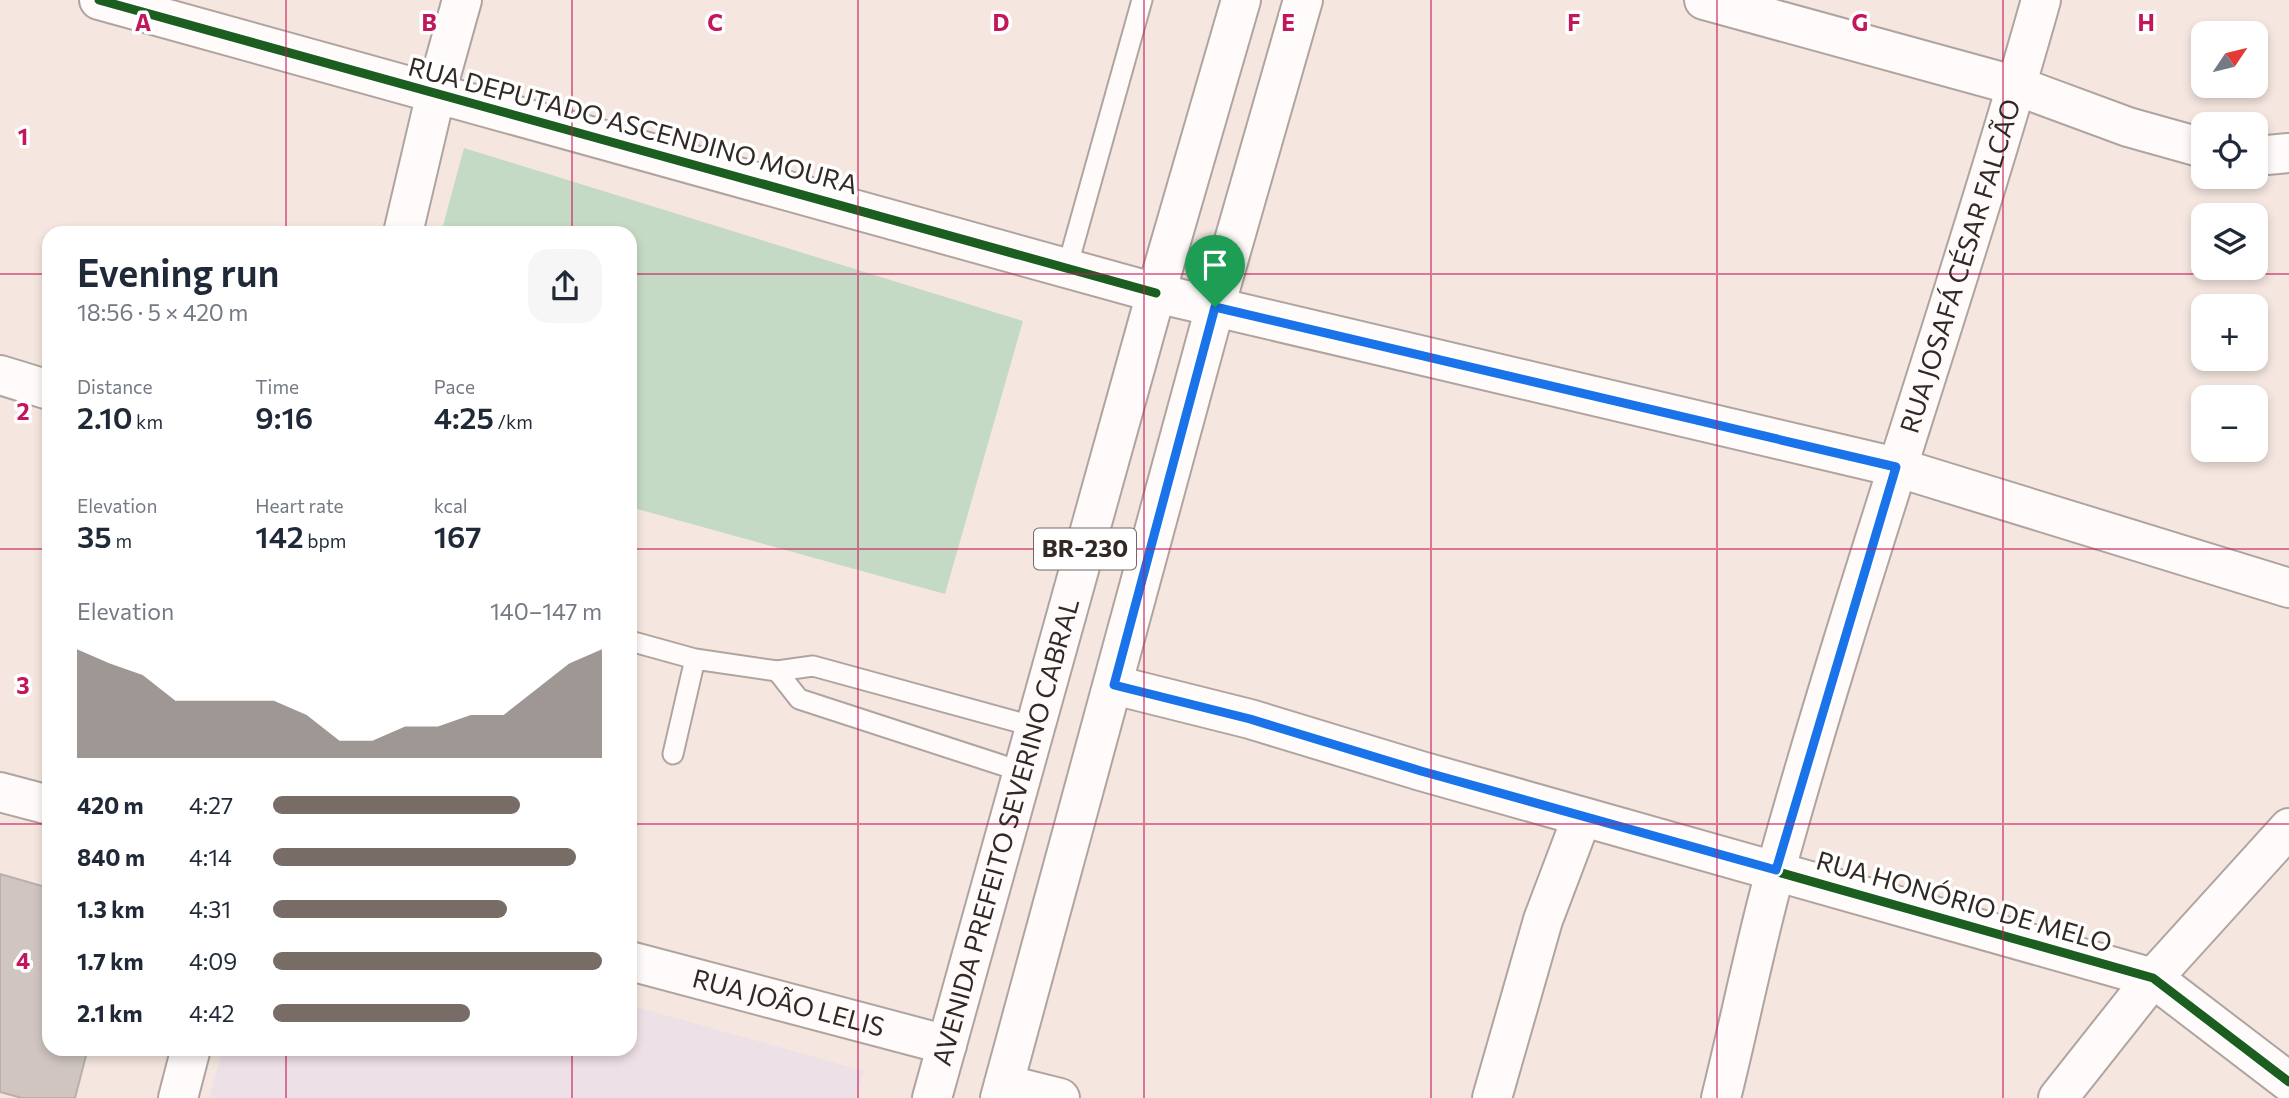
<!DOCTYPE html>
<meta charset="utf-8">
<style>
:root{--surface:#fff;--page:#f6f6f7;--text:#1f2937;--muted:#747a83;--accent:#776c66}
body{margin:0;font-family:Commissioner,sans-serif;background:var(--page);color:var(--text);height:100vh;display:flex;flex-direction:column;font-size:26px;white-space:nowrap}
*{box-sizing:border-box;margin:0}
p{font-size:23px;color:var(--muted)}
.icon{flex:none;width:38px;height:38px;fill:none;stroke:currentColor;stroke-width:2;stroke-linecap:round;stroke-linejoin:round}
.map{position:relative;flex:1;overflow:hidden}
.sheet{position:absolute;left:42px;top:226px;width:595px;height:830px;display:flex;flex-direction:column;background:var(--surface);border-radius:21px;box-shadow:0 4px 10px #0003}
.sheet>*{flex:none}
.needle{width:46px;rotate:55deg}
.fabs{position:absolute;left:2191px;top:21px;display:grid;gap:14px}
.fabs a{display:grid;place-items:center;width:77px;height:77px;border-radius:14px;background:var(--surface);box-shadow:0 4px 10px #0003;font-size:35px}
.pin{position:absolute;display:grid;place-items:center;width:60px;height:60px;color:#fff;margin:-72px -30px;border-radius:50% 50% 50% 0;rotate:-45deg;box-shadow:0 0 7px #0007}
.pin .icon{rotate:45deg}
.round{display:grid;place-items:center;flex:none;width:74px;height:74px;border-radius:21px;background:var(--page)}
.head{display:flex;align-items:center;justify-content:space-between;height:119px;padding:0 35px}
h1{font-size:38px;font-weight:600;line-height:52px}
.figures{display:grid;grid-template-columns:repeat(3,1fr);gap:10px;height:119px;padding:7px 35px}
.figures div{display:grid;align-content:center}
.figures b{font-size:30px;font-weight:600}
.figures small{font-size:19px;font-weight:400}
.figures p{font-size:19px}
.chart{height:196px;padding:14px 35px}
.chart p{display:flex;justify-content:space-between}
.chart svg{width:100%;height:126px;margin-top:7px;fill:var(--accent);opacity:.7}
ul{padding:0 35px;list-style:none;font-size:23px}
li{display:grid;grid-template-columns:112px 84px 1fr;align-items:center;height:52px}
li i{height:18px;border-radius:9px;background:var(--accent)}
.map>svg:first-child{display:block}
.education{fill:#eee0e7}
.green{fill:#c5dac5}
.building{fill:#d0c5c0;stroke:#baafaa;stroke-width:2}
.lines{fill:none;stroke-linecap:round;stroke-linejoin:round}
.lane-casing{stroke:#afa49f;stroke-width:23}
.street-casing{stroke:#afa49f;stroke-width:42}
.secondary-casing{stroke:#afa49f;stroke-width:42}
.primary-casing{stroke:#afa49f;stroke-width:42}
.lane{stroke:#fefbfa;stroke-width:19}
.street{stroke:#fefbfa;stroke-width:38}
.secondary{stroke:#fefbfa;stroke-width:38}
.primary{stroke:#fefbfa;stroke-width:38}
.cycleway-casing{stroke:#fff;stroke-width:13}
.cycleway{stroke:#1b5e20;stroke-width:9}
.route-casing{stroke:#fff;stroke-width:14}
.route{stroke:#1a73e8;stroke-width:9}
.grid{fill:none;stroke:#c2185b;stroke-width:2;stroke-opacity:0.55}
.labels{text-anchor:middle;stroke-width:7;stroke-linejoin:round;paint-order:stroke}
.shield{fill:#fff;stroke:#706966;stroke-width:2}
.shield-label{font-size:24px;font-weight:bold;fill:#332924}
.street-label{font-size:26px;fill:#332924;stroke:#fff}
.grid-label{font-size:23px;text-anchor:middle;font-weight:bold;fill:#c2185b;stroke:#fff;stroke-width:7;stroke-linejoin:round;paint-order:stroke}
</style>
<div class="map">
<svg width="2289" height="1098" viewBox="0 0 2289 1098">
<rect width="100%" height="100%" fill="#f5e7e0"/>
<path class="education" d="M 630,1005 L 864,1071 L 856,1098 L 209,1098 L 223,1048 L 630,1048 Z"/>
<path class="green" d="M 464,148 L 1023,321 L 945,594 L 630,507 L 630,233 L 441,233 Z"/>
<path class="building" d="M 0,874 L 49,888 L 49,1048 L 88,1048 L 75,1098 L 22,1098 L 0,1092 Z"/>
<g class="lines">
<defs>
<path id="lane" d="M 1067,268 L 1142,0
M 630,641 L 695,659 L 777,671 L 813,666 L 1036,727
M 777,671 L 799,699 L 1023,772
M 673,754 L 695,659"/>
<g id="street">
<path d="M 99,0 L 1156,293 L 1896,467 L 2289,588"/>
<path d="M 1704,0 L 2017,86 L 2128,127 L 2203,148"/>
<path d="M 2256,156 L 2289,153"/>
<path d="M 403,233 L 436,93 L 462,0"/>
<path d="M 0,375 L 49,390"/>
<path d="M 1114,685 L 1250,719 L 1421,771 L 2153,978 L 2289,1082"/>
<path d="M 0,792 L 49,805"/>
<path id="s1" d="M 630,961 L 947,1045"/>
<path d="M 1004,1084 L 1060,1098"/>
<path d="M 178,1098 L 191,1048"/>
<path d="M 1492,1098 L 1543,920 L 1582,817"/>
<path id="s2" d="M 1721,1098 C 1740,1022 1755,944 1776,869 C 1857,577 1959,291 2041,0"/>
</g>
<path id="secondary" d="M 2058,1098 L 2153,978 L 2289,828"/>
<g id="primary">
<path id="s3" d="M 932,1098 L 1156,293 L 1241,0"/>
<path d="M 1000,1098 L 1215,307 L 1303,0"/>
</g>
</defs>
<use href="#lane" class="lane-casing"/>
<use href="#street" class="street-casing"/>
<use href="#secondary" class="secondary-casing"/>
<use href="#primary" class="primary-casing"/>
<use href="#lane" class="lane"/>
<use href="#street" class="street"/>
<use href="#secondary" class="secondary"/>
<use href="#primary" class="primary"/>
<defs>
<path id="cycleway" d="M 99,0 L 1156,293
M 1215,307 L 1896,467
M 1114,685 L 1250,719 L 1421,771 L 2153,978 L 2289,1082"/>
</defs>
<use href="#cycleway" class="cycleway-casing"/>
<use href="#cycleway" class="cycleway"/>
</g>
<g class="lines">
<defs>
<path id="route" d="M 1215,307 L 1896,467 L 1776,870 L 1421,771 L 1250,719 L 1114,685 Z"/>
</defs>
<use href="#route" class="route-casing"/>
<use href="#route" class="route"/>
</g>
<path class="grid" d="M 286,0 L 286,233M 572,0 L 572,233M 858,0 L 858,1098M 1144,0 L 1144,1098M 1431,0 L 1431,1098M 1717,0 L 1717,1098M 2003,0 L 2003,1098M 0,274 L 49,274M 630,274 L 2289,274M 0,549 L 49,549M 630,549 L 2289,549M 0,824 L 49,824M 630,824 L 2289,824M 286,1048 L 286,1098M 572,1048 L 572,1098"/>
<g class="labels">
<rect class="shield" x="1034" y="528.5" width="102" height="41" rx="5"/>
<g class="shield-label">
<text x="1085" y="557">BR-230</text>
</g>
<g class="street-label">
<text transform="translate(633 126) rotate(15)" y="9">RUA DEPUTADO ASCENDINO MOURA</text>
<text dy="9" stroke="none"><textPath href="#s2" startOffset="866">RUA JOSAFÁ CÉSAR FALCÃO</textPath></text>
<text dy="9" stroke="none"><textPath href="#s3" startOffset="276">AVENIDA PREFEITO SEVERINO CABRAL</textPath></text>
<text transform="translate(1964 902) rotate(16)" y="9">RUA HONÓRIO DE MELO</text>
<text dy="9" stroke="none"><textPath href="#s1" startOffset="164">RUA JOÃO LELIS</textPath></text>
</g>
</g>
<g class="grid-label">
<text x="143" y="31">A</text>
<text x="429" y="31">B</text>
<text x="715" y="31">C</text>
<text x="1001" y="31">D</text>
<text x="1288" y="31">E</text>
<text x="1574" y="31">F</text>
<text x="1860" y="31">G</text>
<text x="2146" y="31">H</text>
<text x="23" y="145">1</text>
<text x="23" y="420">2</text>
<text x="23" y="694">3</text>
<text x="23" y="969">4</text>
</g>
</svg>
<div class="fabs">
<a><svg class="needle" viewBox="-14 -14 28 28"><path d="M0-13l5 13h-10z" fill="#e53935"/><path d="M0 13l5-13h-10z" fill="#747a83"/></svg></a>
<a><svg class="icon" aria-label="locate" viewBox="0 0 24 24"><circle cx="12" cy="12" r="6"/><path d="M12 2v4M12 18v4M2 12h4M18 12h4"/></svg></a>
<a><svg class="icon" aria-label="layers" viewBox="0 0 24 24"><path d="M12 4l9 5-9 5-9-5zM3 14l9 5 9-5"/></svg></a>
<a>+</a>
<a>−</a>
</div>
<div class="pin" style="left:1215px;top:307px;background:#1e9e55"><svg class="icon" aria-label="arrive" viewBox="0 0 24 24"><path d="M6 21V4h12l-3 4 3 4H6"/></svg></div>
<section class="sheet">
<div class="head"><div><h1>Evening run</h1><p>18:56 · 5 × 420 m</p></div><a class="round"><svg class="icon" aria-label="share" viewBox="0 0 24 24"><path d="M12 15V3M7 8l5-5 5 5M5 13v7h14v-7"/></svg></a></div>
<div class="figures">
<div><p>Distance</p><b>2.10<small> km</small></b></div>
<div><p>Time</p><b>9:16</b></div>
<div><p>Pace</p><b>4:25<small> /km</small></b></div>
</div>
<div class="figures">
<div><p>Elevation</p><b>35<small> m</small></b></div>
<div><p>Heart rate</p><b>142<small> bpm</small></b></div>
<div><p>kcal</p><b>167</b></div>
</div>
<div class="chart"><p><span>Elevation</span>140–147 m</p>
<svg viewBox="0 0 160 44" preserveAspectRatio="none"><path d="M0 44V6L10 11L20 15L30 24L40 24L50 24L60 24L70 29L80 38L90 38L100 33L110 33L120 29L130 29L140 20L150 11L160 6V44z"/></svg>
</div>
<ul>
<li><b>420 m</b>4:27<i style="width:75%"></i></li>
<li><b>840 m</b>4:14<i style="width:92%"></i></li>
<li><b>1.3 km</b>4:31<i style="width:71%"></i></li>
<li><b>1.7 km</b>4:09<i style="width:100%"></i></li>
<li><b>2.1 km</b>4:42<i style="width:60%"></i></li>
</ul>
</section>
</div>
